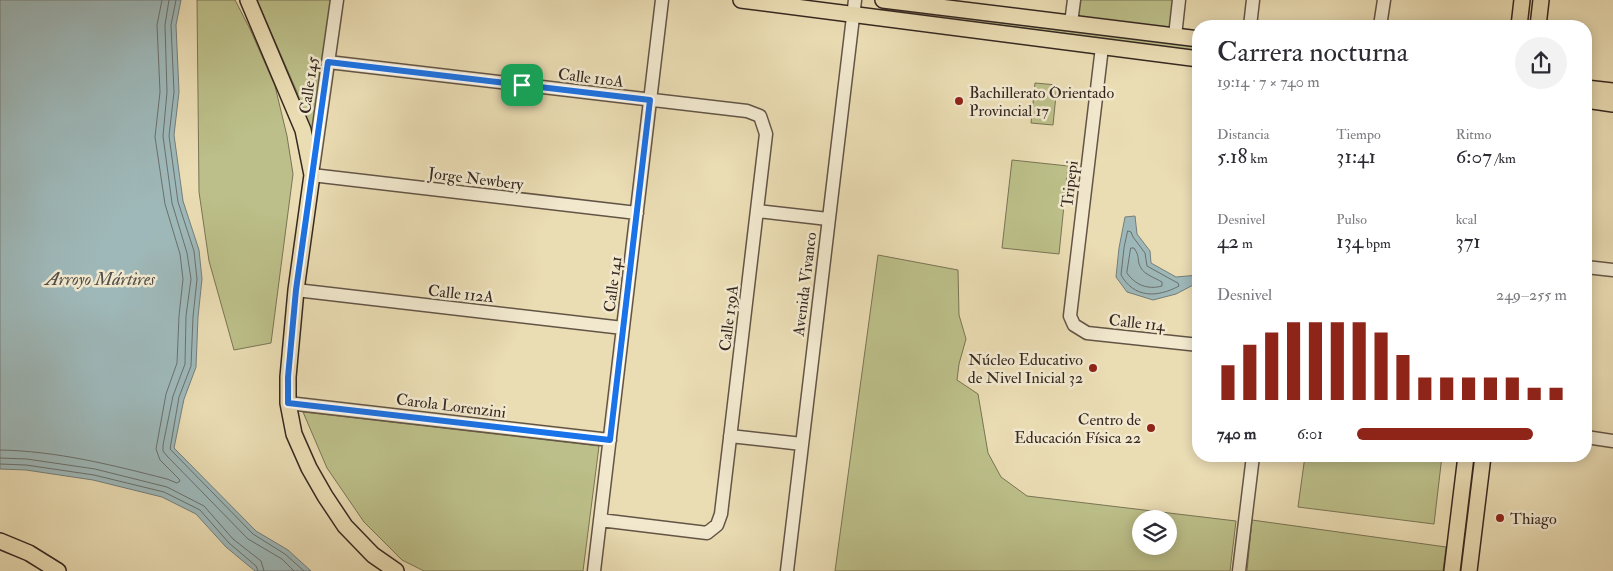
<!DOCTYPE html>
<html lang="es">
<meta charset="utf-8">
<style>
:root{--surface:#fff;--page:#f2f2f3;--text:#2b2b33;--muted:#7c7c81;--accent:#8f2418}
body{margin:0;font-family:"IM FELL Double Pica",serif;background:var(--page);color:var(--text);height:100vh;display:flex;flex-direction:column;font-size:19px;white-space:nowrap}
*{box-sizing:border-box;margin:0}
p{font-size:16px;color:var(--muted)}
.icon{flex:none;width:28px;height:28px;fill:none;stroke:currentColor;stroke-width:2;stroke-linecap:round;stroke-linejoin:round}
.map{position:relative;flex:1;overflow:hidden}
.sheet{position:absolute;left:1192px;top:20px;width:400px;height:442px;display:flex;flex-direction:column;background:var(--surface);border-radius:20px;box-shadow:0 2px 12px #0003}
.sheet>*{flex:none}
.controls{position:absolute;left:1132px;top:510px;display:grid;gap:10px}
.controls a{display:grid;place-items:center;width:45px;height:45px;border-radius:50%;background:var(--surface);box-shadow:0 2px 12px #0003;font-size:25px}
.pin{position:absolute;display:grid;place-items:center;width:42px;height:42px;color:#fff;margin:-21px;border-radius:10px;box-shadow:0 2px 8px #0006}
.round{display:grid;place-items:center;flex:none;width:52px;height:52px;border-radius:26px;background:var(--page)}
.headline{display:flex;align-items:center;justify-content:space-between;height:85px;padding:0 25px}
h1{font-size:28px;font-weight:600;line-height:38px}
.metrics{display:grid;grid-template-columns:repeat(3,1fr);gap:8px;height:85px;padding:5px 25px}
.metrics div{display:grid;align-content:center}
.metrics b{font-size:21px;font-weight:600}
.metrics small{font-size:14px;font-weight:400}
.metrics p{font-size:14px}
.chart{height:140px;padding:10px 25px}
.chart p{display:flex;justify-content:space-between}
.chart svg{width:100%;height:90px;margin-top:5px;stroke:var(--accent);stroke-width:6}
ul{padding:0 25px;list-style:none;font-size:16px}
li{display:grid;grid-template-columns:80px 60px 1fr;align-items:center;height:38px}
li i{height:12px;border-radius:6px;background:var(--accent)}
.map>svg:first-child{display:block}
.green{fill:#bcbf89;stroke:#797455;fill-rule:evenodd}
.water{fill:#9eb8b9;stroke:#747e7c}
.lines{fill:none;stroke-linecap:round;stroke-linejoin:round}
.shore{stroke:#6a706d;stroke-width:1}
.minor-casing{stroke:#635546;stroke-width:15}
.major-casing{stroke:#362821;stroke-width:18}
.minor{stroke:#f1e8ce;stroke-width:12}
.major{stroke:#eadcb3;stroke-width:15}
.route-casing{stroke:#fff;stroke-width:10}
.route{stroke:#1a73e8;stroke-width:6}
.poi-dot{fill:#8f2418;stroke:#f1e8ce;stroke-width:2}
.labels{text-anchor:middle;stroke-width:5;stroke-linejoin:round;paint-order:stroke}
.street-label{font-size:16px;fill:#362821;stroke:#f1e8ce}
.poi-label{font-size:16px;fill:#362821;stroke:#f1e8ce;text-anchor:start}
.water-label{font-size:18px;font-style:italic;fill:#504c47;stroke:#f1e8ce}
</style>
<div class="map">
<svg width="1613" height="571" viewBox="0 0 1613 571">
<rect width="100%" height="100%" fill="#eadcb3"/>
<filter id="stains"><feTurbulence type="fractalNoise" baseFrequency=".004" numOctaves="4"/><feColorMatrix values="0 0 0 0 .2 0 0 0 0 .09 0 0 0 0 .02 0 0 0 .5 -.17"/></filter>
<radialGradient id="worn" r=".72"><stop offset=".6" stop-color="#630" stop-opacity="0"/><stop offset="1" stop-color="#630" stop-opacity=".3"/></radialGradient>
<path class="green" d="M 197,0 L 235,0 L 250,29 L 275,86 L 287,136 L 293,174 L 271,343 L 234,350 L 209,261 L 199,192 Z
M 257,0 L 332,0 L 312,148 L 297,92 Z
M 1077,0 L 1177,0 L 1174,31 L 1075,18 Z
M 887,7 L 1199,46 L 1199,53 L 889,12 L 887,11 Z
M 1035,83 L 1057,85 L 1053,125 L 1031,123 Z
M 1012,160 L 1068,166 L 1059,254 L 1002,248 Z
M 878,255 L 958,270 L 959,315 L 966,339 L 959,364 L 957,380 L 978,394 L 988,453 L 1001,477 L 1027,496 L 1236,521 L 1230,571 L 835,571 ZM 1141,519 L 1169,519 L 1169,546 L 1141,546 Z
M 303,412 L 599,446 L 583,571 L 424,571 L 402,560 L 364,522 L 327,468 Z
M 1305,456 L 1442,456 L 1434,524 L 1298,507 Z
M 1252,520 L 1446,547 L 1443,571 L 1247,571 Z"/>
<path class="water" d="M 0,0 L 181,0 L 176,25 L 179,92 L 174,135 L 183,201 L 199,250 L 202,279 L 198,317 L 196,367 L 184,399 L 174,448 L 256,531 L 288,550 L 311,571 L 255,571 L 226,547 L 196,514 L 162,497 L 93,480 L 26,470 L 0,469 Z
M 1135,216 L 1137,234 L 1150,251 L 1151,263 L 1176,277 L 1199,275 L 1199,282 L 1176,294 L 1153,300 L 1127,292 L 1116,277 L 1119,248 L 1125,217 Z"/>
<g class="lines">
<path class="shore" d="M 169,0 L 165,25 L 167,92 L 163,136 L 172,203 L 187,253 L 191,279 L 186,316 L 185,364 L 173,396 L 163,445 L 163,451 L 167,456 L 248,539 L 282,559 L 294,571
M 176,0 L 171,25 L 174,92 L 169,136 L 178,202 L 194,251 L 197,279 L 193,317 L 191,366 L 179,397 L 170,449 L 253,534 L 285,554 L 304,571
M 1128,231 L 1131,232 L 1133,237 L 1145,253 L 1147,266 L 1174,281 L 1178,283 L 1179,286 C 1157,298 1134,298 1121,275 L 1124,248 Z
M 1131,248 L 1134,248 C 1141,258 1136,260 1141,268 C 1144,274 1155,278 1162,282 L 1162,286 C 1148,290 1135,285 1127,273 Z
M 0,450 C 57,451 112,465 167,479 L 177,483 L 180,481 L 179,479 L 160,460 L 156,449 L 166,394 L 177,363 L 179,316 L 183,279 L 180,254 L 165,204 L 155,137 L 160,92 L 157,25 L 162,0
M 0,458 L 27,459 L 95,469 L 167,487 L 204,506 L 233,539 L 261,561 L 264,571
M 0,464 L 26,465 L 94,475 L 164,492 L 200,510 L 229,543 L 256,566 L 258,571"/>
<defs>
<path id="minor" d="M 337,0 L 312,175 L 637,213
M 1071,23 L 1074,0
M 1250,26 L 1253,0
M 1380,26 L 1384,0
M 1175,36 L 1179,0
M 1102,47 L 1070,316 L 1074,325 L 1087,333 L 1199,345
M 328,62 L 747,111 L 760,116 L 766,134 L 721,514 L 717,525 L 707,533 L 600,520
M 757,211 L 828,219
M 1586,267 L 1613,270
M 296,290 L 623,328
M 288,403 L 610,440
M 730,436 L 802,444
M 1586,437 L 1613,441
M 594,571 L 662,0
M 787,571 L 855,0
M 1239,571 L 1253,456"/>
<path id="major" d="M 248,0 L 303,130 L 312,175 L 296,290 L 288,377 L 288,403 L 294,434 L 309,468 L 325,496 L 345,526 L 373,555 L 396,571
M 741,0 L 1199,59
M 883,0 L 1199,39
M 1519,26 L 1522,0
M 1538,26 L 1541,0
M 1586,88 L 1613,91
M 1586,100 L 1613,104
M 0,541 L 29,553 L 58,571
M 1452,571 L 1466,456
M 1469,571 L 1483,456"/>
</defs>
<use href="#minor" class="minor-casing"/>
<use href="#major" class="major-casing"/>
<use href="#minor" class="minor"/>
<use href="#major" class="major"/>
</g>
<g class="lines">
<defs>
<path id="route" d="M 328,62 L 650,100 L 610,440 L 288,403 L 288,377 L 296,290 Z"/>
</defs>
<use href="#route" class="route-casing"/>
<use href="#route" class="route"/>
</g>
<g class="poi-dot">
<circle cx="959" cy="101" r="5"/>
<circle cx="1093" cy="368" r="5"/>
<circle cx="1151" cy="428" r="5"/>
<circle cx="1500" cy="518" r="5"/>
</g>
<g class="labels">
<g class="street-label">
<text transform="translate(591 77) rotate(7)" y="6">Calle 110A</text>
<text transform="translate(308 85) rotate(-82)" y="6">Calle 145</text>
<text transform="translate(476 178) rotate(7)" y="6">Jorge Newbery</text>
<text transform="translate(1069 184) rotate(-83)" y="6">Tripepi</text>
<text transform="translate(612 284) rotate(-83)" y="6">Calle 141</text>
<text transform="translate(804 284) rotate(-83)" y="6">Avenida Vivanco</text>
<text transform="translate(461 293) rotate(6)" y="6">Calle 112A</text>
<text transform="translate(728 318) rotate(-83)" y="6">Calle 139A</text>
<text transform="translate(1137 322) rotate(6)" y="6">Calle 114</text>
<text transform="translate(451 405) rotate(7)" y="6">Carola Lorenzini</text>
</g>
<g class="poi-label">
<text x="969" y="98">Bachillerato Orientado<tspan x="969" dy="18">Provincial 17</tspan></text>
<text x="1083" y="365" text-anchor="end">Núcleo Educativo<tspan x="1083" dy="18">de Nivel Inicial 32</tspan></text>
<text x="1141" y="425" text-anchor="end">Centro de<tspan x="1141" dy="18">Educación Física 22</tspan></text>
<text x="1510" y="524">Thiago</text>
</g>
<g class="water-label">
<text x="100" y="285">Arroyo Mártires</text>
</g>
</g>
<rect width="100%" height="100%" filter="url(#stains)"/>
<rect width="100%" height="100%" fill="url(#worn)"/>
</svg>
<div class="controls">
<a><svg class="icon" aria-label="layers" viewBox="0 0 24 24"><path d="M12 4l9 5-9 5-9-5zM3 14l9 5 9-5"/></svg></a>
</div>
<div class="pin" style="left:522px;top:85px;background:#1e9e55"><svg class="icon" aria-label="arrive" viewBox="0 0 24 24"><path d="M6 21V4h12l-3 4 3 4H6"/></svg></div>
<section class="sheet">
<div class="headline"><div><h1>Carrera nocturna</h1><p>19:14 · 7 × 740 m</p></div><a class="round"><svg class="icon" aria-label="share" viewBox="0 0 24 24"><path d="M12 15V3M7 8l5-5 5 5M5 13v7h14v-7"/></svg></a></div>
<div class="metrics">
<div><p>Distancia</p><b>5.18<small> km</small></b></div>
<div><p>Tiempo</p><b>31:41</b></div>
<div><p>Ritmo</p><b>6:07<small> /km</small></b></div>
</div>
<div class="metrics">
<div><p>Desnivel</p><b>42<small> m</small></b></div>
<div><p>Pulso</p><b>134<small> bpm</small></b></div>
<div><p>kcal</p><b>371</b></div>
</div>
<div class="chart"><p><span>Desnivel</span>249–255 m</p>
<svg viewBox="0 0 160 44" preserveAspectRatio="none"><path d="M5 44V27M15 44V17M25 44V11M35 44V6M45 44V6M55 44V6M65 44V6M75 44V11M85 44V22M95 44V33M105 44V33M115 44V33M125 44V33M135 44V33M145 44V38M155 44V38"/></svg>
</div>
<ul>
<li><b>740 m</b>6:01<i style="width:84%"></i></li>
</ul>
</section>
</div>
